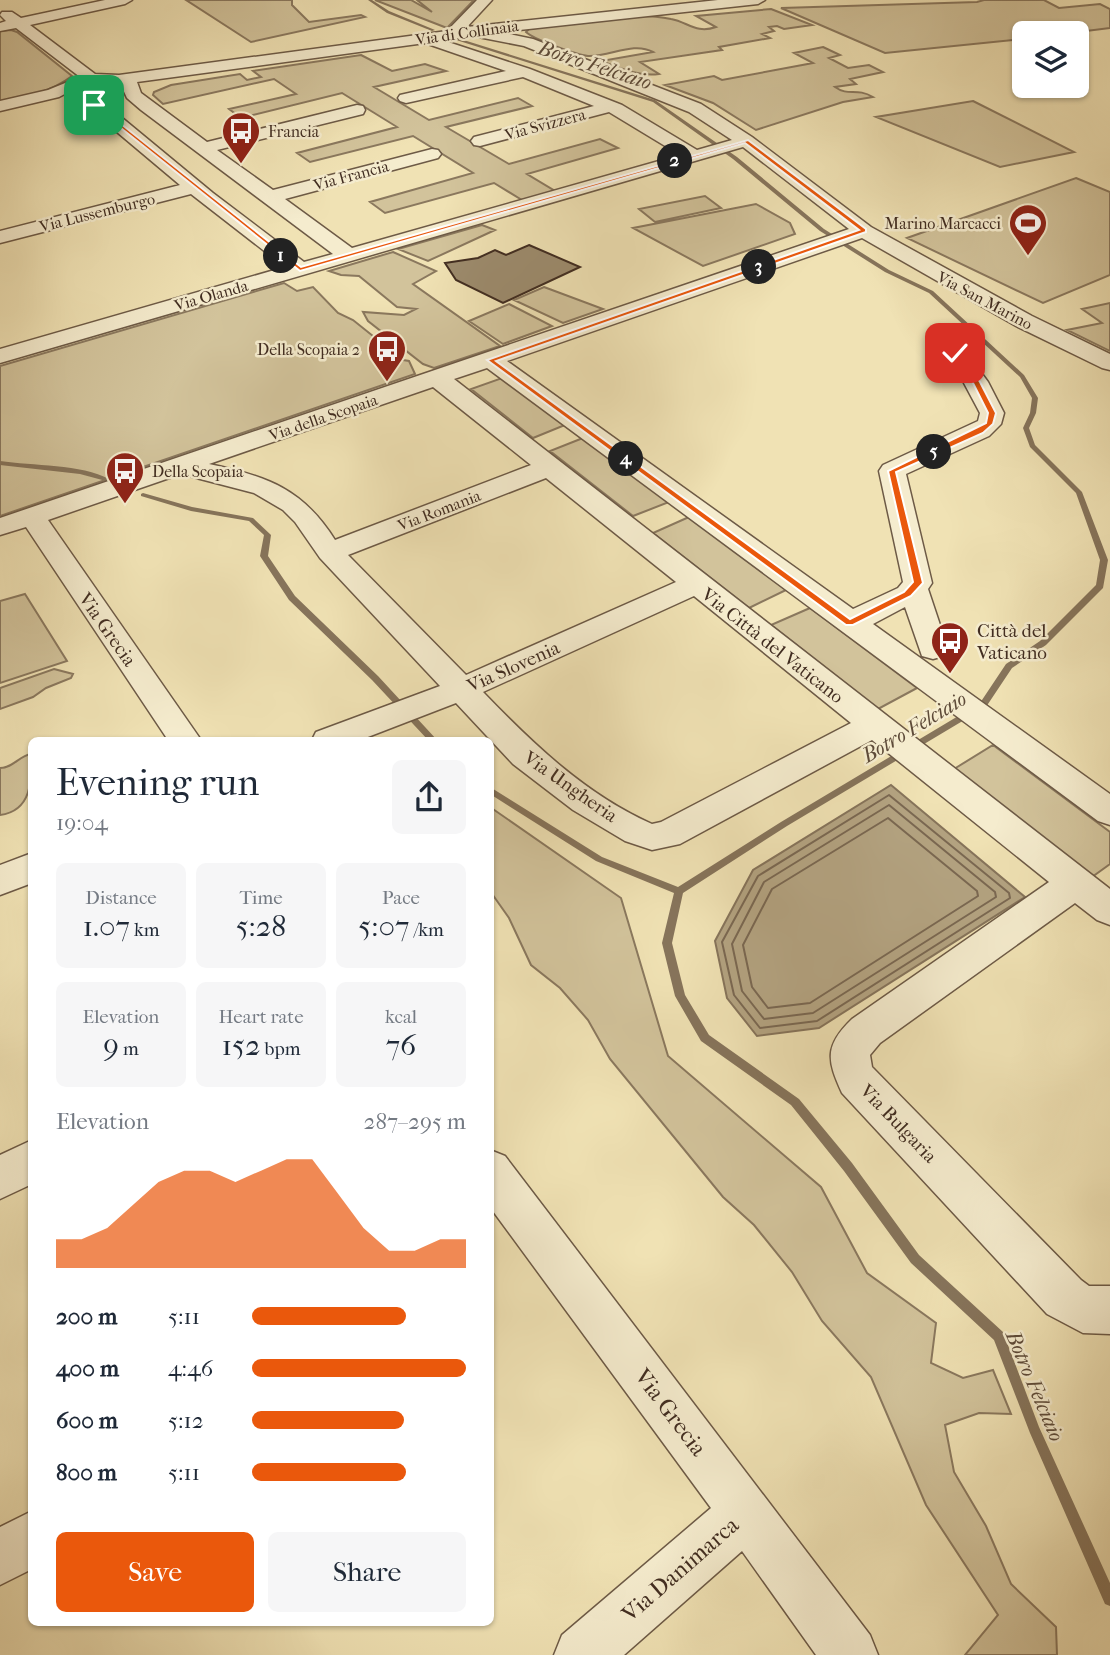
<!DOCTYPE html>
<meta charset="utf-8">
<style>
:root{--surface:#fff;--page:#f6f6f7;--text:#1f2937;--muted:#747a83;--accent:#ea580c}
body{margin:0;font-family:"IM FELL French Canon",serif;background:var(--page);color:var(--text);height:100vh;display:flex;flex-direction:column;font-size:26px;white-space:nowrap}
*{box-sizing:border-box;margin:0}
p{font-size:23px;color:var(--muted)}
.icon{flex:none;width:38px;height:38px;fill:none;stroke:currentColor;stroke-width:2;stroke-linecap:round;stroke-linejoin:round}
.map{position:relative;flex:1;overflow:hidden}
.details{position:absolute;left:28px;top:737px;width:466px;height:889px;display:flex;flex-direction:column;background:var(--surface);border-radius:10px;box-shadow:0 2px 5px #0004}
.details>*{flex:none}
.tools{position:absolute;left:1012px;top:21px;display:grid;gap:14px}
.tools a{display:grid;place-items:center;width:77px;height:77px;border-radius:10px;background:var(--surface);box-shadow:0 2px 5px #0004;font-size:35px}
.pin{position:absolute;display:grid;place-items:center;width:60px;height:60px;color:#fff;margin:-30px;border-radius:14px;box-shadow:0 4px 10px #0006}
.km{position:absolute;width:35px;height:35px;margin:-18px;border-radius:50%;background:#222;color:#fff;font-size:19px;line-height:35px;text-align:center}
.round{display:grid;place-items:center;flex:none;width:74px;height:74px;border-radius:10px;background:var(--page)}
.headline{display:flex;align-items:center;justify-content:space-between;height:119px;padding:0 28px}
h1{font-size:38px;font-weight:600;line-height:52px}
.stats{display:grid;grid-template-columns:repeat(3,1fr);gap:10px;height:119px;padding:7px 28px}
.stats div{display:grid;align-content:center;border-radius:10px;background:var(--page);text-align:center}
.stats b{font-size:30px;font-weight:600}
.stats small{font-size:19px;font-weight:400}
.stats p{font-size:19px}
.chart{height:196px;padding:14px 28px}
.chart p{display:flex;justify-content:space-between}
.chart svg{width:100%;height:126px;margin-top:7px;fill:var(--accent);opacity:.7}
.primary-button{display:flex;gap:14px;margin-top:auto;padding:14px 28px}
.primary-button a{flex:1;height:80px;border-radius:10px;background:var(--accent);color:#fff;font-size:28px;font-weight:600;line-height:80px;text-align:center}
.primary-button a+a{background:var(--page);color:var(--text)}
ul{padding:0 28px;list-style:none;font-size:23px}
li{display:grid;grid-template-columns:112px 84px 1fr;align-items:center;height:52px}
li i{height:18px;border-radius:9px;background:var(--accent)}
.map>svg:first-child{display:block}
.green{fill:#d2c39b;stroke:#8a785e;stroke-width:2}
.water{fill:#b4a482;stroke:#86745b;stroke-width:2}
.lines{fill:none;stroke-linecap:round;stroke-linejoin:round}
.shore{stroke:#7a6852;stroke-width:2}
.stream{fill:#86745b;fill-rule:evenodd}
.building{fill:#9c8b6d;stroke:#412d21;stroke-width:2}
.minor-casing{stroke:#6d5a46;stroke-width:3}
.minor{fill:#f5ecce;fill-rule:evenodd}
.route{fill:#ea580c;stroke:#fff;stroke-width:2}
.labels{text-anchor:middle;stroke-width:5;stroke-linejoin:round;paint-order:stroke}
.far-street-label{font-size:16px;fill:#412d21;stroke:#f5ecce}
.far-poi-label{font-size:16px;fill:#412d21;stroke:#f5ecce;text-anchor:start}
.street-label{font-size:19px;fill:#412d21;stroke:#f5ecce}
.poi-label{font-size:19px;fill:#412d21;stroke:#f5ecce;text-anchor:start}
.water-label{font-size:21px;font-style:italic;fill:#5e4b39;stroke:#f5ecce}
.near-street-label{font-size:23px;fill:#412d21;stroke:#f5ecce}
</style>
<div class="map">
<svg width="1110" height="1655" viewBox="0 0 1110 1655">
<rect width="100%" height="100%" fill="#f0e2b4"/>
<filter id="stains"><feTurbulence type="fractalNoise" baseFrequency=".00286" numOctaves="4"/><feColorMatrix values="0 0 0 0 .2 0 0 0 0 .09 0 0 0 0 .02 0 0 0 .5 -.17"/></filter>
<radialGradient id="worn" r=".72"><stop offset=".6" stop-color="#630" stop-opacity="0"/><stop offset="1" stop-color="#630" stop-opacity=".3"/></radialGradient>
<path class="green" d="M 186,0 L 292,0 L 292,5 L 309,22 L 361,15 L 365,17 L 251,42 Z
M 375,0 L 411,0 L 432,12 L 417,0 L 474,0 L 447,28 Z
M 984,0 L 1044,0 L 1059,8 L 1100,4 L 1110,9 L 1110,28 L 1070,33 L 1024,33 L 1024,39 L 885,53 L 781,8 L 977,2 Z
M 771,9 L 812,25 L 784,29 L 777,26 L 769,27 L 774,31 L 762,34 L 770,38 L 719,47 L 722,50 L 640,62 L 659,74 C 639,77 620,68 601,61 L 653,52 C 633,41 610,57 588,56 C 577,55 533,39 526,32 L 529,29 C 572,24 628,10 671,19 C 688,22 696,34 716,27 L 696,16 Z
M 11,30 L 17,32 L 72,76 C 51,92 25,97 0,102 L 0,31 Z
M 823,47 L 840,55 L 829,58 L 848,68 L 869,65 L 883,72 L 850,79 L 856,84 L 835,87 C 849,97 856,87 873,97 L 843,102 L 756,130 L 713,103 L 665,85 L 714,76 L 722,80 L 813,63 L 794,53 Z
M 361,55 L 392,71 L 425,64 L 446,71 L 374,87 L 429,120 L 518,98 L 532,106 L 446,127 L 509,164 L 600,139 L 618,148 L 527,174 L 555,191 L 522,200 L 494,183 L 385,213 L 370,202 L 473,173 L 413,136 L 310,162 L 297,153 L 397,127 L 342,93 L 241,118 L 229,109 L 296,94 L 274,79 L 163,104 L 153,95 L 154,92 L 171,85 L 240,74 L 247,80 L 261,77 L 253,71 Z
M 116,82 L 122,89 C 110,100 86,102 71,94 L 73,88 L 87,83 Z
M 973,101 L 1074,152 L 1000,167 L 876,117 Z
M 1076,178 L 1110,192 L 1110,275 L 1043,303 L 907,238 Z
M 705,196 L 721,208 L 655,222 L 639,209 Z
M 756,204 L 790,223 L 795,234 L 703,266 L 633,228 Z
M 482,225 L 495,230 L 428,261 L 398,249 Z
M 393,252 L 436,271 L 413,284 L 500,346 L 434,368 L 423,364 L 368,321 L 363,312 L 404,315 L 416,309 L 397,307 L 359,276 L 341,275 L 329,271 Z
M 284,283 L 297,291 L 313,287 L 338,313 L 353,320 L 403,360 L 409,361 L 415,374 L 0,516 L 0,366 Z
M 544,287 L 603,309 L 563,323 L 514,300 Z
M 1110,303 L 1110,351 L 1067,330 L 1102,323 L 1082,309 Z
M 509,304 L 552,326 L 503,344 L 469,321 Z
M 502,378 L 565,425 L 533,438 L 471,389 Z
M 583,438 L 669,502 L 633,516 L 550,451 Z
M 689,517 L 786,590 L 749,608 L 653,533 Z
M 25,594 L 67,661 L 0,683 L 0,601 Z
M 810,608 L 917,688 L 878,709 L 771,625 Z
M 54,669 L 73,674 L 71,678 L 46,688 L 33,697 L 0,709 L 0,688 Z
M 993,745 L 1110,832 L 1110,864 L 1092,877 L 954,769 Z
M 31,754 C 32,780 32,811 0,815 L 0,768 C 13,768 19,756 31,754 Z
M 490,807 L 621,898 L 668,1056 L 821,1187 L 867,1273 L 936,1323 L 931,1363 L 963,1378 L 993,1370 L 1011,1414 L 979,1413 L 945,1425 L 954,1472 L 986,1526 L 1011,1584 L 1056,1627 L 1057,1655 L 965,1655 L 998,1615 L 926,1505 L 871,1377 L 822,1321 L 792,1272 L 754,1225 L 723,1197 L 610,1059 L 588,1020 L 560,988 L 531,965 L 509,918 L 490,891 Z"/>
<path class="water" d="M 891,785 L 1025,897 L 819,1028 L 757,1036 L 727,998 L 715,941 L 753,870 Z"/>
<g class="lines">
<path class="shore" d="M 889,795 L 1009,893 L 1010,898 L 817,1021 L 760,1028 L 734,995 L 722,942 L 758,876 Z
M 889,805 L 995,892 L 996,897 L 813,1013 L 764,1019 L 742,991 L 732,944 L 764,882 Z
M 888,818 L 977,891 L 978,896 L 810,1003 L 768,1008 L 752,987 L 743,945 L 772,889 Z"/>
<path class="stream" d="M 368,0 L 372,0 L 389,11 L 435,30 L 432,31 L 387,13 Z
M 454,37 L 655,100 L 737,157 L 824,229 L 889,270 L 933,291 L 1024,375 L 1038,398 L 1036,413 L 1029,428 L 1035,445 L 1082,492 L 1108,560 L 1103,588 L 1046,645 L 1012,668 L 986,707 L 787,826 L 683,893 L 672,943 L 685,995 L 709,1035 L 799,1099 L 852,1163 L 919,1255 L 1003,1332 L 1039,1427 L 1110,1583 L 1110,1606 L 1105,1604 L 1030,1433 L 994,1340 L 911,1263 L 844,1171 L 791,1105 L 701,1041 L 675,996 L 662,943 L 674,893 L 596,861 L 490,794 L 490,787 L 602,857 L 678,887 L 781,822 L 980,703 L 1006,664 L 1040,641 L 1096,585 L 1100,560 L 1076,493 L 1030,447 L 1023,428 L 1030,413 L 1032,398 L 1020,377 L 929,293 L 885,272 L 820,231 L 733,159 L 653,102 L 453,39 Z
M 0,461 C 32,466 82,464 109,479 L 106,481 L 80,474 L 0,465 Z
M 143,493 L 192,507 L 253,518 L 271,535 L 268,556 L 295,596 L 378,676 L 437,740 L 428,740 L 372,680 L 289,600 L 260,556 L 264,535 L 249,521 L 191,511 L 141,496 L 141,494 Z"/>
</g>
<path class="building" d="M 529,245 L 580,267 L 503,303 L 456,280 L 445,263 L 478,258 L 495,250 L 506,255 Z"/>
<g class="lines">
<defs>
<path id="minor" d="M 105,0 L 132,0 L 125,4 L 30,25 L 95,74 L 119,75 L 447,31 L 477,0 L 492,0 L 467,27 L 718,0 L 765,0 L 758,4 L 500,32 L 533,39 L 701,104 L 752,137 L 871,227 L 1032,316 L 1110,354 L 1110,370 L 1102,368 L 1016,326 L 862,238 L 507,361 L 853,609 L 898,588 L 903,582 L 879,471 L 883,465 L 978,421 L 980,413 L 964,383 L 944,353 L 947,348 L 963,348 L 988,382 L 1004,413 L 1001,424 L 989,436 L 906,474 L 932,583 L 928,589 L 948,649 L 944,656 L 933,659 L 922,656 L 905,607 L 873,624 L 1110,794 L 1110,825 L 1098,821 L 487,368 L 454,379 L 1110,889 L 1110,925 L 1097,920 L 1075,903 L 880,1043 L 870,1055 L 872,1067 L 1081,1280 L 1089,1286 L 1110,1286 L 1110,1334 L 1083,1333 L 1047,1314 L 842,1093 C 827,1060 824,1046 852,1019 L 1049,882 L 872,740 L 680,844 L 652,850 L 625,841 L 573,810 L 513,764 L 456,703 L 360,740 L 312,740 L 316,732 L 440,686 L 320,558 L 295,522 L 283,510 L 254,493 L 181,474 L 48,520 L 201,740 L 168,740 L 26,527 L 0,535 L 0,518 L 849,229 L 743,147 L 0,363 L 0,349 L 285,267 L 191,194 L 0,243 L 0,231 L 180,185 L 86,106 L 84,102 L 86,98 L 98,98 L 213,193 L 304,262 L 333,254 L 141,110 L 127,98 L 121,85 L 101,83 L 80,86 L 59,97 L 0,111 L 0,101 L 48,90 L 80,77 L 16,28 L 0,31 L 0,23 L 6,21 L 0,15 L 2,12 L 12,12 L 21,18 ZM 473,36 L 524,46 L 689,112 L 732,140 L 697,150 L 622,105 L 530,69 L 442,40 ZM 425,43 L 506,71 L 400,95 L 398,98 L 400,101 L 406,103 L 523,77 L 594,106 L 474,137 L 471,141 L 474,145 L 480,146 L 609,112 L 680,155 L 352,248 L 285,199 L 438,158 L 441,154 L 438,150 L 432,149 L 273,190 L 217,150 L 363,114 L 365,110 L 363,106 L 357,105 L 207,142 L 141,93 L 137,82 ZM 433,387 L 531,465 L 335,540 C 303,489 267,476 209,464 ZM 546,478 L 676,582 L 466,675 L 348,555 ZM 694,596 L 851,723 L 661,822 L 652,824 C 586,795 532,743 483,692 Z
M 32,853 L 32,883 L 0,895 L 0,865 Z
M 32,1140 L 32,1184 L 0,1199 L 0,1155 Z
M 490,1150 L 505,1156 L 870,1635 L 878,1655 L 816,1655 L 742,1551 L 624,1655 L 554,1655 L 562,1635 L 711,1508 L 490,1207 Z
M 32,1511 L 32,1569 L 0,1585 L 0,1527 Z"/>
</defs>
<use href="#minor" class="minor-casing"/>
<use href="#minor" class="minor"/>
</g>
<path class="route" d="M 96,104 L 301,267 L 748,140 L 866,229 L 866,232 L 496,361 L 850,619 L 904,592 L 913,582 L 888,471 L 986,423 L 988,413 L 973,383 L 951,353 L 958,352 L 980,382 L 996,413 L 993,424 L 983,433 L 896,472 L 923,583 L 911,596 L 853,625 L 846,625 L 487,360 L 859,230 L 745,143 L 300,271 L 92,105 Z"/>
<defs>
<symbol id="bus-pin" viewBox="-11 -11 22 30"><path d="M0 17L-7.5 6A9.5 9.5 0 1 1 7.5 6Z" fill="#8f2418" stroke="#f5ecce"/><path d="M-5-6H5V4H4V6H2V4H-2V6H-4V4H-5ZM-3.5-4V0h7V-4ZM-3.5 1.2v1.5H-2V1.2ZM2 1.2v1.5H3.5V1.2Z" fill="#fff"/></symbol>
<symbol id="stadium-pin" viewBox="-11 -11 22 30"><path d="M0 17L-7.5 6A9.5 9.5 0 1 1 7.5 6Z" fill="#8f2418" stroke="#f5ecce"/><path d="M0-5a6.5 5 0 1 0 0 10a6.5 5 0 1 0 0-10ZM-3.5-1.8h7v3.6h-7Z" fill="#fff"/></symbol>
</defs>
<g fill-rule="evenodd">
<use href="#bus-pin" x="219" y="109" width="44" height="60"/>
<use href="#stadium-pin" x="1006" y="201" width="44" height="60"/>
<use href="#bus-pin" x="365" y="327" width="44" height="60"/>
<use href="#bus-pin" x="103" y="449" width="44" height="60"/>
<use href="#bus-pin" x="928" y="619" width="44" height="60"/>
</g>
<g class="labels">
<g class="far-street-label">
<text transform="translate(467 32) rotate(-8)" y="6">Via di Collinaia</text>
<text transform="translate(545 124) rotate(-15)" y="6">Via Svizzera</text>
<text transform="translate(351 175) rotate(-15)" y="6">Via Francia</text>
<text transform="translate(97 212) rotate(-14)" y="6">Via Lussemburgo</text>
<text transform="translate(211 295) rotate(-16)" y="6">Via Olanda</text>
<text transform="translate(985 300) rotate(28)" y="6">Via San Marino</text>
<text transform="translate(323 417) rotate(-19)" y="6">Via della Scopaia</text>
<text transform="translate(439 510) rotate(-21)" y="6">Via Romania</text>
</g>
<g class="far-poi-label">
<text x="268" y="137">Francia</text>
<text x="1001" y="229" text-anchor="end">Marino Marcacci</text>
<text x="360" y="355" text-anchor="end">Della Scopaia 2</text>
<text x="152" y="477">Della Scopaia</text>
</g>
<g class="street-label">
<text transform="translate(108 629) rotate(55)" y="7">Via Grecia</text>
<text transform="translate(773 645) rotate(38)" y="7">Via Città del Vaticano</text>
<text transform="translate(513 666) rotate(-24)" y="7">Via Slovenia</text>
<text transform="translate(571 786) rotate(35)" y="7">Via Ungheria</text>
<text transform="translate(899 1123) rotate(46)" y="7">Via Bulgaria</text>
</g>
<g class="poi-label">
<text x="977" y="637">Città del<tspan x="977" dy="22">Vaticano</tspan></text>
</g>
<g class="water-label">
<text transform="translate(595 65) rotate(18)" y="7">Botro Felciaio</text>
<text transform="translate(914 727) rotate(-31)" y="7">Botro Felciaio</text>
<text transform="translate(1035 1386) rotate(67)" y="7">Botro Felciaio</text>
</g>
<g class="near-street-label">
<text transform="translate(671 1412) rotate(53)" y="8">Via Grecia</text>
<text transform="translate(680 1569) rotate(-41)" y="8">Via Danimarca</text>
</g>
</g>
<rect width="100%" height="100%" filter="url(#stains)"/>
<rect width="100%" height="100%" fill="url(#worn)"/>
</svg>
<div class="tools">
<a><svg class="icon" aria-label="layers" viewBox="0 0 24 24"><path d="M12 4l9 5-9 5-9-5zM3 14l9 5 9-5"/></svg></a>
</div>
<div class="pin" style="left:94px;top:105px;background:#1e9e55"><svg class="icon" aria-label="arrive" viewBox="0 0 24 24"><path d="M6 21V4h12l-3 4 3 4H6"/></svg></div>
<div class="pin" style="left:955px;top:353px;background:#d93025"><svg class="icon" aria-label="check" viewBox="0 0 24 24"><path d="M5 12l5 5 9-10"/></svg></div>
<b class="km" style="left:281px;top:256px">1</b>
<b class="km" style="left:675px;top:161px">2</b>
<b class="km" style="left:759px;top:267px">3</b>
<b class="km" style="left:626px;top:459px">4</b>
<b class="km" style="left:934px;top:452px">5</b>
<section class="details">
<div class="headline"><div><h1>Evening run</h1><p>19:04</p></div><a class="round"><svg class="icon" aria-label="share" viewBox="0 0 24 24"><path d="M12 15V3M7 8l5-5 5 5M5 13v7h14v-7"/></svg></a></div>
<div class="stats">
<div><p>Distance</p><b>1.07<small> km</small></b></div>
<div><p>Time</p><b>5:28</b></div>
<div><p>Pace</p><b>5:07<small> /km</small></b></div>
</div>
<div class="stats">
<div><p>Elevation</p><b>9<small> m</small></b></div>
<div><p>Heart rate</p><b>152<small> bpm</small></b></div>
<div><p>kcal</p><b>76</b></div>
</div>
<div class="chart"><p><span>Elevation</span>287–295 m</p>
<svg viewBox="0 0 160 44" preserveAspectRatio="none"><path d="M0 44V34L10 34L20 30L30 22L40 14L50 10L60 10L70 14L80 10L90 6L100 6L110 18L120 30L130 38L140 38L150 34L160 34V44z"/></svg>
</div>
<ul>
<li><b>200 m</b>5:11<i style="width:72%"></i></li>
<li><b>400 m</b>4:46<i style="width:100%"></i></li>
<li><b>600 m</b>5:12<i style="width:71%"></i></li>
<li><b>800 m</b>5:11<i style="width:72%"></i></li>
</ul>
<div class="primary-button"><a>Save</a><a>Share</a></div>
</section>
</div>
